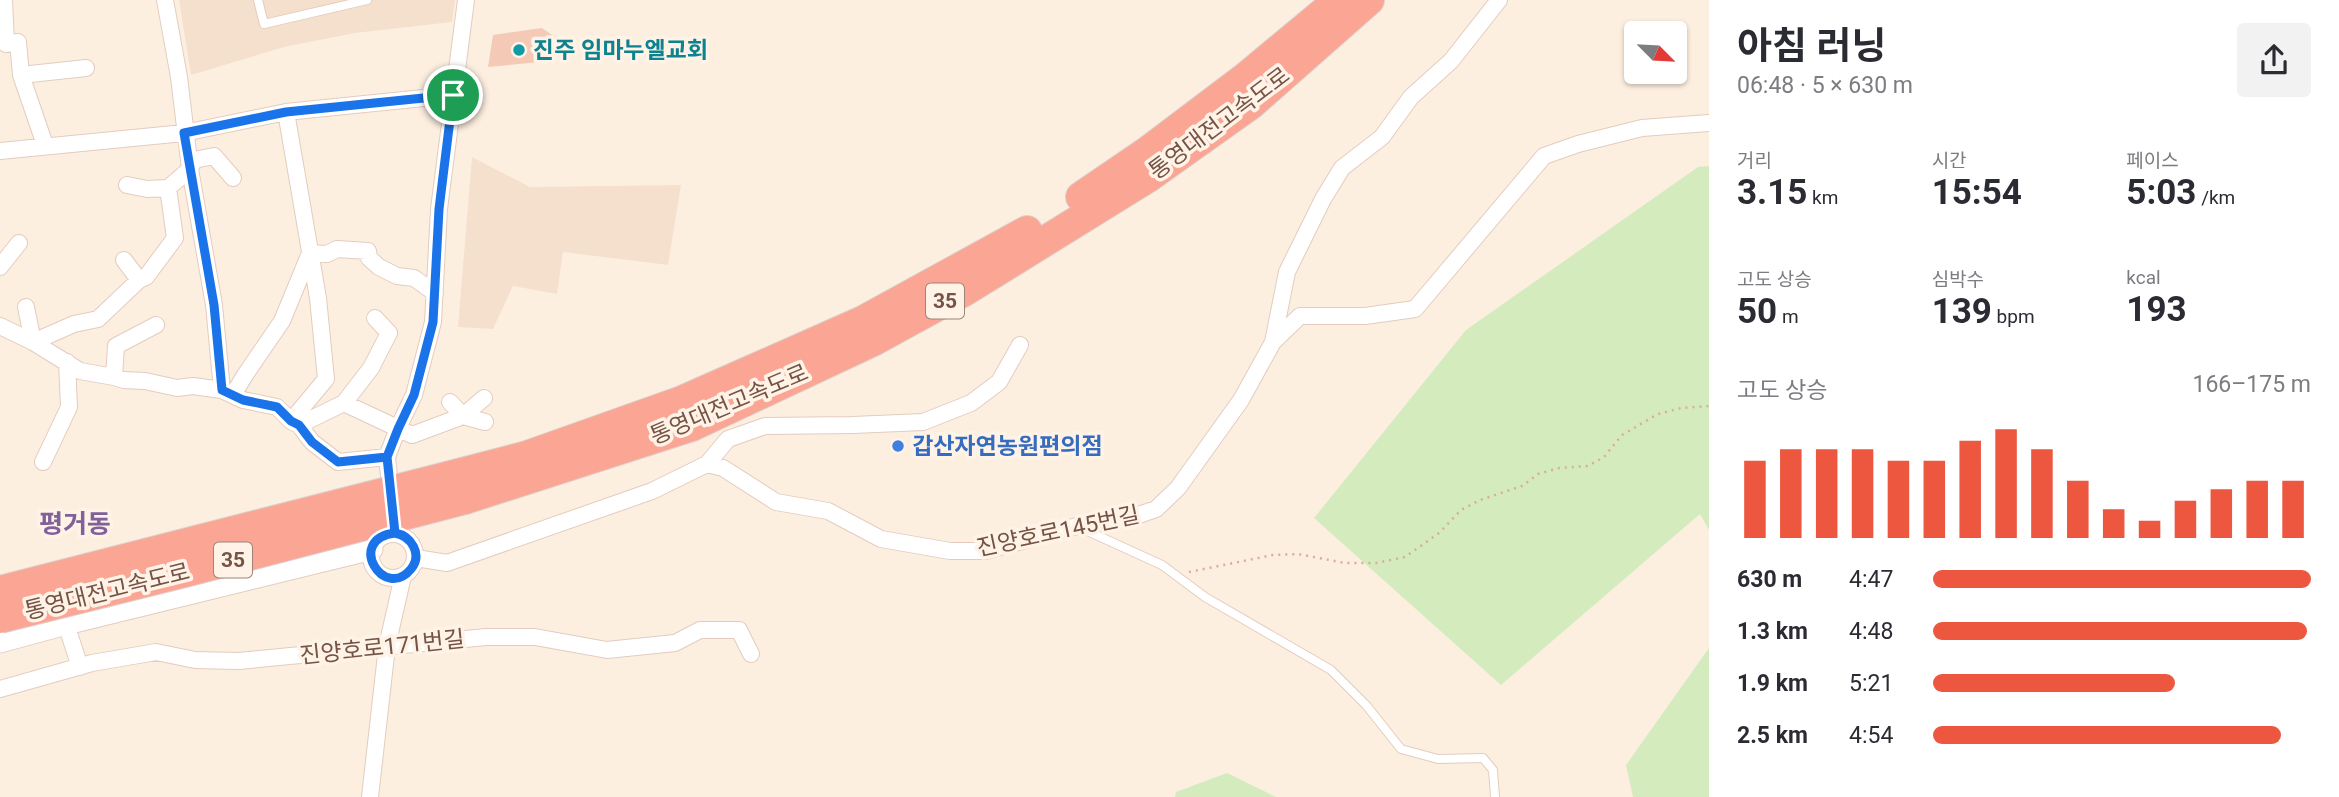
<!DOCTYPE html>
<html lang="ko">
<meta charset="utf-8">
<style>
:root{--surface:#fff;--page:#f2f2f3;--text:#2b2b33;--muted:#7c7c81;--accent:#ed563f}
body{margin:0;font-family:Roboto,"Noto Sans KR",sans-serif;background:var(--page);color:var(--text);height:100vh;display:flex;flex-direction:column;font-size:26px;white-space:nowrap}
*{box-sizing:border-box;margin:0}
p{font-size:23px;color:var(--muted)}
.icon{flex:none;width:38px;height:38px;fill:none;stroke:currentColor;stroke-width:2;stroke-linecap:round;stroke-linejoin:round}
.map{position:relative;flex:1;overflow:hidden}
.panel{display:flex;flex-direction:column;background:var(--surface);width:630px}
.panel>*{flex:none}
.needle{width:46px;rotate:114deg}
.buttons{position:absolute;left:1624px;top:21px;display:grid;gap:14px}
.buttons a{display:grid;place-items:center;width:63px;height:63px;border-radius:7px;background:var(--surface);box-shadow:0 2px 5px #0004;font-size:35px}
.pin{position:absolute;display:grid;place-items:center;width:60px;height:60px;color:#fff;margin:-30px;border:4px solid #fff;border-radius:50%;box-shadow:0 2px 7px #0007}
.round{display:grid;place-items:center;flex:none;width:74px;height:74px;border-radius:7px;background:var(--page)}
.overview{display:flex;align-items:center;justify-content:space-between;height:119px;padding:0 28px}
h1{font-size:38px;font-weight:700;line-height:52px}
.figures{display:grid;grid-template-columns:repeat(3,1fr);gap:10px;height:119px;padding:7px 28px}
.figures div{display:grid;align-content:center}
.figures b{font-size:35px;font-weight:700}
.figures small{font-size:19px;font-weight:400}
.figures p{font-size:19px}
.chart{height:196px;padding:14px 28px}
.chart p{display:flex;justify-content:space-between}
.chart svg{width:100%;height:126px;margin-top:7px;stroke:var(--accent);stroke-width:6}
ul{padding:0 28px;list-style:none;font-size:23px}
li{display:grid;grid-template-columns:112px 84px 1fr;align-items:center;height:52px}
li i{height:18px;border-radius:9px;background:var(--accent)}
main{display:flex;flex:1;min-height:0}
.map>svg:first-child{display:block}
.residential{fill:#f5e0ce}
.green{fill:#d4ebbe}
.building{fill:#f4c9b6}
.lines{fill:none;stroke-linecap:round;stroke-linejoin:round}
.service-casing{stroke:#e3ccbf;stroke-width:10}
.minor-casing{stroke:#e3ccbf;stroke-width:18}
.tertiary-casing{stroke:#e3ccbf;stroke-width:23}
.motorway-casing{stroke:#dbd2cf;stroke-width:32}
.path{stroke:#d8ad9a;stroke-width:2.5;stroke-dasharray:2 5;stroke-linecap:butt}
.service{stroke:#fff;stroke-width:8}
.minor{stroke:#fff;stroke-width:16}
.tertiary{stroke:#fff;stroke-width:21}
.motorway{stroke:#fba594;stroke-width:30}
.motorway-bridge-casing{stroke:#dbd2cf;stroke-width:32;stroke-linecap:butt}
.motorway-bridge{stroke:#fba594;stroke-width:30}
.route-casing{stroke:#fff;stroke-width:14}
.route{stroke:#1a73e8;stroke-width:9}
.culture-dot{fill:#0f9aa8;stroke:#fff3e7;stroke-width:2.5}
.shop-dot{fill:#3f7fe0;stroke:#fff3e7;stroke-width:2.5}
.labels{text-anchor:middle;stroke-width:7;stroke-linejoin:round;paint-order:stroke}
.shield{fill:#fff3e7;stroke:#9e8376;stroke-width:2}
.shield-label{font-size:21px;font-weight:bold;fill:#755346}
.culture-label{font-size:23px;font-weight:bold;fill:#0d838f;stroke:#fff3e7;text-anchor:start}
.street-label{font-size:23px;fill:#755346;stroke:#fff3e7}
.shop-label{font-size:23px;font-weight:bold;fill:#366cbe;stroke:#fff3e7;text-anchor:start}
.quarter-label{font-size:26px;font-weight:bold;fill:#816199;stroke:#fff3e7}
</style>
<main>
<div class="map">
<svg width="1709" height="797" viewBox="0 0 1709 797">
<rect width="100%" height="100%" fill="#fdefe0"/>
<path class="residential" d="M 179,0 L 455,0 L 452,22 L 355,33 L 284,47 L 191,75 Z
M 472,157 L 530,187 L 681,185 L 668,265 L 563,252 L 557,294 L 513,286 L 493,329 L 458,327 Z"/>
<path class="green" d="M 1709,166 L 1709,530 L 1700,514 L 1501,685 L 1314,518 L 1466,330 L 1698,167 Z
M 1709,648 L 1709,797 L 1633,797 L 1626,765 Z
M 1227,773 L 1276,797 L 1175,797 L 1176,792 Z"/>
<path class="building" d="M 542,28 L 555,37 L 540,62 L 488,67 L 493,35 Z"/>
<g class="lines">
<defs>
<path id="service" d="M 258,0 L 264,24 L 367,0
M 1083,529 L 1162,565 L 1205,597 L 1331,670 L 1366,705 L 1401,749 L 1438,759 L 1483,758 L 1493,770 L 1495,797"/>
<path id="minor" d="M 4,0 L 6,44 L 18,42 L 21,75 L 45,145
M 165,0 L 179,77 L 190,169 L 214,305 L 222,390
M 21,75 L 86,68
M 0,151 L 184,133 L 286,112 L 453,95
M 127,185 L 147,189 L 168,188
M 310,253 L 327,254 L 337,249 L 368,251 L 369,258 L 379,267 L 397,276 L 414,278 L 435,293
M 124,260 L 139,280
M 0,267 L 19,243
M 26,307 L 33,342 L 74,324 L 98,319 L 139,280 L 146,277 L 175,238 L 168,188 L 190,169 L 194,160 L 214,156 L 233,178
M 0,326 L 33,342 L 80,371 L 114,377 L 124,380 L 145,381 L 177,388 L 193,386 L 222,390 L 243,400 L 277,407 L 291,421 L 326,379 L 318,298 L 286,112
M 1273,342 L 1287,272 L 1323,199 L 1342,168 L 1382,137 L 1411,97 L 1451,61 L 1499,0
M 114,377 L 116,346 L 156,325
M 229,393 L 233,395 L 245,375 L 282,321 L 310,253
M 484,398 L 463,416 L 485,422
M 344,403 L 371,368 L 389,333 L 375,318
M 291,421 L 299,425 L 312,442 L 338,462 L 387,457
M 299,425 L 344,403 L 412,435 L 463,416 L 450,402
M 43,462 L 69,407 L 67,362
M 707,464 L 728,439 L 765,426 L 853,425 L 923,422 L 971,403 L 999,382 L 1020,345
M 395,533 L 387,457 L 398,428 L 414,395 L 433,322 L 439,209 L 466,0
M371 556a22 22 0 1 1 44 0a22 22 0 1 1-44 0Z
M 416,558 L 447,563 L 652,491 L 707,464 L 723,468 L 776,502 L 828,511 L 881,539 L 950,551 L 985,551 L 1077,526 L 1130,518 L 1156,509 L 1178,488 L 1241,400 L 1273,342 L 1300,316 L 1365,316 L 1415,309 L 1544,156 L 1578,144 L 1642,128 L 1709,123
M 66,624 L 80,667
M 0,689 L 92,663 L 156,652 L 195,660 L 239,661 L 486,637 L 535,637 L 607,650 L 675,643 L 700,630 L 739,630 L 751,654
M 370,797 L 387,646 L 403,576"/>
<path id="tertiary" d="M 0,642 L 66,624 L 372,549"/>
<path id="motorway" d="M 1081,197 L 1147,152 L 1245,78 L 1339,0
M 458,474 L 527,456 L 682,401 L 863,321 L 1027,231
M 465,499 L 692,426 L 873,341 L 966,290 L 1147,178 L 1251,104 L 1369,0"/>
</defs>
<use href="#service" class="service-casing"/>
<use href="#minor" class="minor-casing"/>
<use href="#tertiary" class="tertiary-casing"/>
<use href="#motorway" class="motorway-casing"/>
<path class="path" d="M 1189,572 L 1273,555 L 1298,554 L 1345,563 L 1376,563 L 1405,557 L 1439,533 L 1461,510 L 1480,500 L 1522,486 L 1538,474 L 1559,468 L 1588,466 L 1604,457 L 1622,435 L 1658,414 L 1681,408 L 1709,406"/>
<use href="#service" class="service"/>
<use href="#minor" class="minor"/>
<use href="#tertiary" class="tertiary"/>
<use href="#motorway" class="motorway"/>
<defs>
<path id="motorway-bridge" d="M 0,591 L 458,474
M 0,618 L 185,572 L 465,499"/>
</defs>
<use href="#motorway-bridge" class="motorway-bridge-casing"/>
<use href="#motorway-bridge" class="motorway-bridge"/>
</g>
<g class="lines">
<defs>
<path id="route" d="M 453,95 L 286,112 L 184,133 L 214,305 L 222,390 L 243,400 L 277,407 L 291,421 L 299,425 L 312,442 L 338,462 L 387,457 L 395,533 C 345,539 384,602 411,569 C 423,554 411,536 395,533 L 387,457 L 398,429 L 414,395 L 433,322 L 439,209 L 453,95"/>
</defs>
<use href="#route" class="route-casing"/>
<use href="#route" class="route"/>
</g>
<circle class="culture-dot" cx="519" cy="50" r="7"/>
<circle class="shop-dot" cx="898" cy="446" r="7"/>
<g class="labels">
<g class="shield">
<rect x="926" y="283.5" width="38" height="35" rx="5"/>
<rect x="214" y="542.5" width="38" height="35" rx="5"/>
</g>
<g class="shield-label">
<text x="945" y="308">35</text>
<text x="233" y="567">35</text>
</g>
<g class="culture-label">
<text x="533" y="58">진주 임마누엘교회</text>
</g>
<g class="street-label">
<text transform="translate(1219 123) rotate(-37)" y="8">통영대전고속도로</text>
<text transform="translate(729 404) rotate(-23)" y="8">통영대전고속도로</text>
<text transform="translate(1058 531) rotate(-12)" y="8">진양호로145번길</text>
<text transform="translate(107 591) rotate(-14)" y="8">통영대전고속도로</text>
<text transform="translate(382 647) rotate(-6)" y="8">진양호로171번길</text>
</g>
<g class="shop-label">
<text x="912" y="454">갑산자연농원편의점</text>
</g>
<g class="quarter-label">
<text x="75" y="533">평거동</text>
</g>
</g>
</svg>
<div class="buttons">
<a><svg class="needle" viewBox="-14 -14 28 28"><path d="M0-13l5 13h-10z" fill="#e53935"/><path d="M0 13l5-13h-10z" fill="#7c7c81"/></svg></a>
</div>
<div class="pin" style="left:453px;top:95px;background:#1e9e55"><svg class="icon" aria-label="arrive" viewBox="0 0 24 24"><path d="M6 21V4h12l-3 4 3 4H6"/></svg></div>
</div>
<section class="panel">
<div class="overview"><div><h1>아침 러닝</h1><p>06:48 · 5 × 630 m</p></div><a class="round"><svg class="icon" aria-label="share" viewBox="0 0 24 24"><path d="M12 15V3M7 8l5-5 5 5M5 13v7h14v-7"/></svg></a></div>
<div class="figures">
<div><p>거리</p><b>3.15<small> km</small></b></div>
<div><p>시간</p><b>15:54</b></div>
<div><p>페이스</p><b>5:03<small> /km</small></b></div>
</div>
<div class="figures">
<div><p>고도 상승</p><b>50<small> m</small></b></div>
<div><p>심박수</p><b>139<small> bpm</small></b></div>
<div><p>kcal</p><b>193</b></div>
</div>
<div class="chart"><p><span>고도 상승</span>166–175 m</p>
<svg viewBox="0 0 160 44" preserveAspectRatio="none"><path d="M5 44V17M15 44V13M25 44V13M35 44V13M45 44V17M55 44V17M65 44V10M75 44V6M85 44V13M95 44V24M105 44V34M115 44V38M125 44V31M135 44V27M145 44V24M155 44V24"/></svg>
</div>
<ul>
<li><b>630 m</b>4:47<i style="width:100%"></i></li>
<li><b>1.3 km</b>4:48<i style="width:99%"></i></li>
<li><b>1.9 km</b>5:21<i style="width:64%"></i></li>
<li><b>2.5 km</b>4:54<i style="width:92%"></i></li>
</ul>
</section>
</main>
